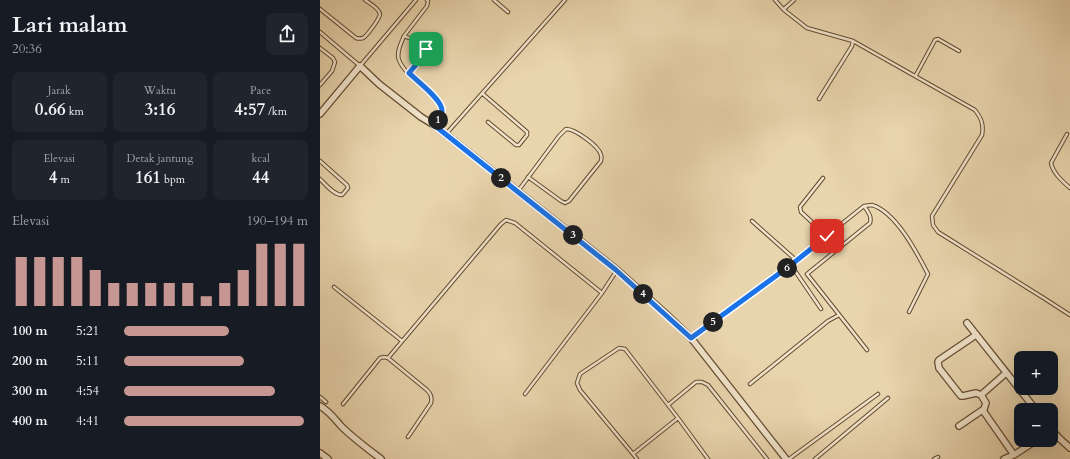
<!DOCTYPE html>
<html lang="id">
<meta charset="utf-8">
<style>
:root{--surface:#171b24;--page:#20242c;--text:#f1f3f6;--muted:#9ea1a6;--accent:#c59692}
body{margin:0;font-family:Cardo,serif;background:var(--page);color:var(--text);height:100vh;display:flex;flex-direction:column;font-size:15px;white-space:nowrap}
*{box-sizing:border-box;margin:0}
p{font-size:13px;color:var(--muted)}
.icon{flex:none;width:22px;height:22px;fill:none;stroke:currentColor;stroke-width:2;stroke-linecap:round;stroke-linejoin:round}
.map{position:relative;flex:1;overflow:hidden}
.side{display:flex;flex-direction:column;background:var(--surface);width:320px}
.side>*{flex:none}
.fabs{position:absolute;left:694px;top:351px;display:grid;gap:8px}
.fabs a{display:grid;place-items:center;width:44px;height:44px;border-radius:8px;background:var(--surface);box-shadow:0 4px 16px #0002;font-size:20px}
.pin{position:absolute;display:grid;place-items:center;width:34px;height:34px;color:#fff;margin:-17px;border-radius:8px;box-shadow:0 2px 6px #0006}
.km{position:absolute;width:20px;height:20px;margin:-10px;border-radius:50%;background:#222;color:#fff;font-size:11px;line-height:20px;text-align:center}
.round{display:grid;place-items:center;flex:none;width:42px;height:42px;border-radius:8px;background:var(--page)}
.overview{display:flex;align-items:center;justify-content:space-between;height:68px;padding:0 12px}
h1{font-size:22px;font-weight:800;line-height:30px}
.stats{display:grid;grid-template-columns:repeat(3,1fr);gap:6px;height:68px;padding:4px 12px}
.stats div{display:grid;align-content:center;border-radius:8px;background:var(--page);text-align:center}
.stats b{font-size:17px;font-weight:800}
.stats small{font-size:11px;font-weight:400}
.stats p{font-size:11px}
.chart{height:112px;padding:8px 12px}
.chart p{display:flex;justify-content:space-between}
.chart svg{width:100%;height:72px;margin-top:4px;stroke:var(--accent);stroke-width:6}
ul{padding:0 12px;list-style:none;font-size:13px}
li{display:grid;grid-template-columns:64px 48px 1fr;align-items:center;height:30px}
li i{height:10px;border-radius:5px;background:var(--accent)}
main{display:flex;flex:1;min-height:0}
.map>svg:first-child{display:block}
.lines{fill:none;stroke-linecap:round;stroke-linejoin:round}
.service-casing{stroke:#644b32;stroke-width:4.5}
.minor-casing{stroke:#644b32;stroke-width:8}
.service{stroke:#f0e3ca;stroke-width:2.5}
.minor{stroke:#f0e3ca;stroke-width:5.5}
.route-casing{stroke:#fff;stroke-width:8}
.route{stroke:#1a73e8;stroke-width:5}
</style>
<main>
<section class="side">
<div class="overview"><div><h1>Lari malam</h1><p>20:36</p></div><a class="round"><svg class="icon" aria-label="share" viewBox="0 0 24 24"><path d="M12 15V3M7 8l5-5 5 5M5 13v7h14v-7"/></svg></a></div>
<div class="stats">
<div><p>Jarak</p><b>0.66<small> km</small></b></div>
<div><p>Waktu</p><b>3:16</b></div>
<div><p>Pace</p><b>4:57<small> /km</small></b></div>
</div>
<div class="stats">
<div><p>Elevasi</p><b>4<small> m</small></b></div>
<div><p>Detak jantung</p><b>161<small> bpm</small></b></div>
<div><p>kcal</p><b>44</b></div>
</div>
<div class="chart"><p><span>Elevasi</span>190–194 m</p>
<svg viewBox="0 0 160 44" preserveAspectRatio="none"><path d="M5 44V14M15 44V14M25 44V14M35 44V14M45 44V22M55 44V30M65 44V30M75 44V30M85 44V30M95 44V30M105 44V38M115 44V30M125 44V22M135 44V6M145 44V6M155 44V6"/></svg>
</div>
<ul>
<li><b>100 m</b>5:21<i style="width:57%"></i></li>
<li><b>200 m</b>5:11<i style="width:65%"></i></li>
<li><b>300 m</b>4:54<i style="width:82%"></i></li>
<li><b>400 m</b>4:41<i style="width:98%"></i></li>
</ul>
</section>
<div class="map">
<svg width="750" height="459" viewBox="0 0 750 459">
<rect width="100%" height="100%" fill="#e8d4ad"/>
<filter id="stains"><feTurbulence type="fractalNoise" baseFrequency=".005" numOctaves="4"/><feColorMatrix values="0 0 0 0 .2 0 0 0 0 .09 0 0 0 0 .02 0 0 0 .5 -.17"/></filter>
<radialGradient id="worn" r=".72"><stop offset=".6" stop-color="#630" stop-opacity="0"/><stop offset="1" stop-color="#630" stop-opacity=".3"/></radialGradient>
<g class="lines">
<defs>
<path id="service" d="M 174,0 L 188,12
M 455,0 L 464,10 L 487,28 L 533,41 L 655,110 C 661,118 664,124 662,135 L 612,216 L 613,225 L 618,232 L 722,297 L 750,315
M 0,9 L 36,38 C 39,39 40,39 43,38 C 47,36 60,18 60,14 C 59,8 49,3 45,0
M 464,9 L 474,0
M 0,32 L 40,66 L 96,0
M 84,36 L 107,6 L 108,1 L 107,0
M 0,48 L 13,58 L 15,62 L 12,71 L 0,85
M 89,73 L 104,54 L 106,48 C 99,37 94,41 84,36 C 81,43 76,53 79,60 C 86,78 113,90 122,107 L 121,116 L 115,124
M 596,75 L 615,40 L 618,39 L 639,51
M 163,94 L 207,132 L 207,135 L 199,145 L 196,145 L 168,122
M 499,99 L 532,46 L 533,41
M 126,134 L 245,0
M 747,134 L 731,163 C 733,173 742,181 750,188
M 0,161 L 27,185 L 28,188 L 22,195 C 14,195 6,185 0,179
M 503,178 L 480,207 L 481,212 L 507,236
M 198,191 L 239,136 L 246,129 C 255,129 279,146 281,155 C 282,158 281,159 281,161 L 249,201 L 245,203 L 241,201 L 208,177
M 544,206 C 548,212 552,216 550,223 L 487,274 L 547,350
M 432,221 L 477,261
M 471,265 L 501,309
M 14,287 L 82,341
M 372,338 L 471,265 L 485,253 L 544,206 L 552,205 C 576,212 597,253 608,274 L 589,312
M 299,348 L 305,349 L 358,418 L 313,454 L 260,390 L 257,383 L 260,374 Z
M 68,358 L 181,224 L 186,220 L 195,223 L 282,293
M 430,384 L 508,321 L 519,315
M 205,394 L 282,293 L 297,270
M 0,397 L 6,402
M 23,404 L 60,358 L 64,357 L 68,358 L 107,390 C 111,394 112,397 111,403 L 88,437
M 348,405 L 376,382 L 382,382 L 388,385 L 447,459
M 358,418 L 388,459
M 313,454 L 317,459
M 469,459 L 558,394
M 495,459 L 568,398
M 614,459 L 618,457"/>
<path id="minor" d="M 0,114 L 40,66 L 59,84 L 101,117 L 114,125 L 297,270 L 346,314 L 371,338 L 466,459
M 647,323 L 716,410
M 656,335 L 619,360 L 618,362 L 619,368 L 641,396 L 643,396 L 656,393 L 661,395
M 686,373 L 661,395 L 666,403 L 664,409 L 664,412 L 694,455
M 0,406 C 9,411 15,419 21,426 C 33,438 48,449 61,459
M 639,426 L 664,409
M 731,429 L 739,438 L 750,448
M 0,453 L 8,459
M 684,459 L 694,455 L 717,440"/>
</defs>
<use href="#service" class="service-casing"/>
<use href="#minor" class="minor-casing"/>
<use href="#service" class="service"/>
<use href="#minor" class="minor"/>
</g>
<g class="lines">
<defs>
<path id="route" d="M 106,49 L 99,61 L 89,73 C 97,81 123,100 122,111 C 121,117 117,121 114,125 L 296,270 L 371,338 L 471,265 L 507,236"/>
</defs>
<use href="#route" class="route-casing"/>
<use href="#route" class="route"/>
</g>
<rect width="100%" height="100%" filter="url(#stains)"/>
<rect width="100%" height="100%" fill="url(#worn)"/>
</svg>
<div class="fabs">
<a>+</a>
<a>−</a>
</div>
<div class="pin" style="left:106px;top:49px;background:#1e9e55"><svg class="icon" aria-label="arrive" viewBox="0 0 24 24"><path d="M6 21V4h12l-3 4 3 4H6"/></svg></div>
<div class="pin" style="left:507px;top:236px;background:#d93025"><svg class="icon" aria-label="check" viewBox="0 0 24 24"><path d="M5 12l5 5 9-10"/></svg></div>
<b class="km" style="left:118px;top:120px">1</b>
<b class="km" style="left:181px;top:178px">2</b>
<b class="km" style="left:253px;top:235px">3</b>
<b class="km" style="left:323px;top:294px">4</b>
<b class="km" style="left:393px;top:322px">5</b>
<b class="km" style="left:467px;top:268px">6</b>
</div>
</main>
